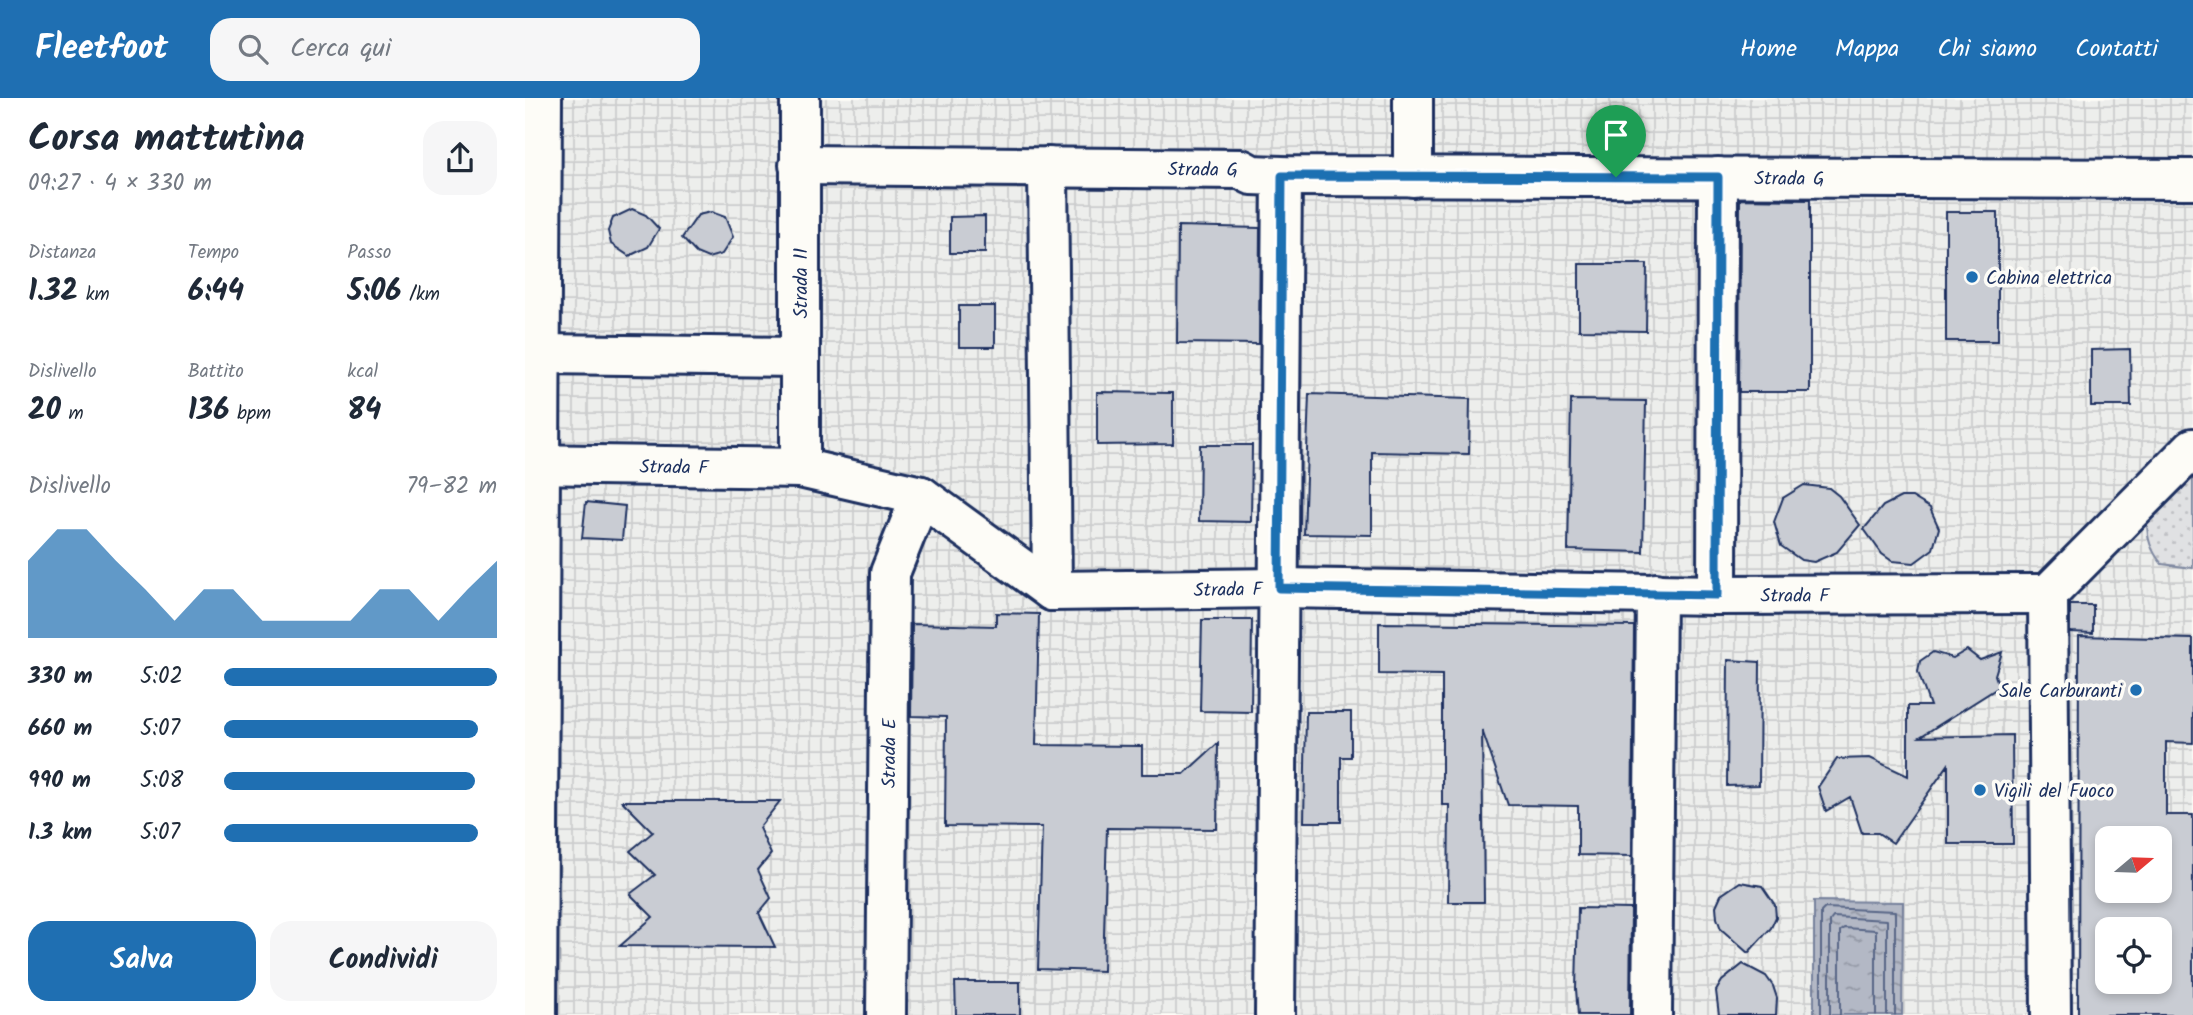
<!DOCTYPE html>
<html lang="it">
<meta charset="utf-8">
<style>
:root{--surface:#fff;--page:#f6f6f7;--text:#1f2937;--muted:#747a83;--accent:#1f6fb2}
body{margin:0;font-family:Kalam,sans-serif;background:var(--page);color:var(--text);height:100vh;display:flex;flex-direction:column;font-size:26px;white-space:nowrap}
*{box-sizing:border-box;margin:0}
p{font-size:23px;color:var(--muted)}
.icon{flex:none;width:38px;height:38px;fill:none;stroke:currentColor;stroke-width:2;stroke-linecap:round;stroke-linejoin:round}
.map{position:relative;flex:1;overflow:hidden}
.details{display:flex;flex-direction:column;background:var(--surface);width:525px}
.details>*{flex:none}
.needle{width:46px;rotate:71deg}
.fabs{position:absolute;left:1570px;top:728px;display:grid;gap:14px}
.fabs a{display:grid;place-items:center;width:77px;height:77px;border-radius:14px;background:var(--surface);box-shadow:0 4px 10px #0003;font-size:35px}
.pin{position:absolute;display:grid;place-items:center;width:60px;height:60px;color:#fff;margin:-72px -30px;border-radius:50% 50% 50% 0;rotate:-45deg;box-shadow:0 0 7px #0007}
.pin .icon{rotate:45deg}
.round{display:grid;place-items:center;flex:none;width:74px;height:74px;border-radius:21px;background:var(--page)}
.overview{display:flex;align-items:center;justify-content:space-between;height:119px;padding:0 28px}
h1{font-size:38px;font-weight:600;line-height:52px}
.metrics{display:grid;grid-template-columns:repeat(3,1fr);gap:10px;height:119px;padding:7px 28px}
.metrics div{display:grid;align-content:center}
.metrics b{font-size:30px;font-weight:600}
.metrics small{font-size:19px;font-weight:400}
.metrics p{font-size:19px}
.chart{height:196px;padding:14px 28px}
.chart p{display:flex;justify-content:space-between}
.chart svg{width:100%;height:126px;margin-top:7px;fill:var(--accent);opacity:.7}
.cta{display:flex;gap:14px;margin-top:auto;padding:14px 28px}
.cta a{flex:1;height:80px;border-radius:21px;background:var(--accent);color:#fff;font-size:28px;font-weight:600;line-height:80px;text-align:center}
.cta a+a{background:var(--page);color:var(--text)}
ul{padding:0 28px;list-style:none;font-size:23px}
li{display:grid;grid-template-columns:112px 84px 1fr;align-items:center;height:52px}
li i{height:18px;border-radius:9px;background:var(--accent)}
header{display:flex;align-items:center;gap:42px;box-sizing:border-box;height:98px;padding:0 35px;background:var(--accent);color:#fff}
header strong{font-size:33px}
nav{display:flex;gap:38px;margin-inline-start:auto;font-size:24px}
.search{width:490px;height:63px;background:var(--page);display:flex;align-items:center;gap:18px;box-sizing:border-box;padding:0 24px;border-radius:21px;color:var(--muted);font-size:26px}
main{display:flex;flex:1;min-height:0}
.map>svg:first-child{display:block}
.industrial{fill:url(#industrial-grid);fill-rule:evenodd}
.green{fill:url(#green-dots);stroke:#7e88a0;stroke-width:2}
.water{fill:url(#water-ripples);stroke:#76819c;stroke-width:2}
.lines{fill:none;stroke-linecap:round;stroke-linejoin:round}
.shore{stroke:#586687;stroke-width:2}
.building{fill:#c9ccd3;stroke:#1b2f5e;stroke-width:2;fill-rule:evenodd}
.minor-casing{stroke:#1b2f5e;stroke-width:44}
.minor{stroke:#fdfcf7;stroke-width:38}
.route-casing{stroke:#fff;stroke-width:14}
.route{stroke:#1f6fb2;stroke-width:9}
.poi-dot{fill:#1f6fb2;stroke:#fdfcf7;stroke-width:2.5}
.labels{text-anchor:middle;stroke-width:7;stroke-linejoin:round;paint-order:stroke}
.street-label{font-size:19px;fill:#1b2f5e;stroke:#fdfcf7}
.poi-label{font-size:19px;fill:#1b2f5e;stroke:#fdfcf7;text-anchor:start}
</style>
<header>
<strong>Fleetfoot</strong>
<div class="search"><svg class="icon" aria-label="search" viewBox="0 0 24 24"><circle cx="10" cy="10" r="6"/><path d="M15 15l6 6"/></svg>Cerca qui</div>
<nav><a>Home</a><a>Mappa</a><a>Chi siamo</a><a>Contatti</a></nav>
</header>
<main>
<section class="details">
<div class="overview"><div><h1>Corsa mattutina</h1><p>09:27 · 4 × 330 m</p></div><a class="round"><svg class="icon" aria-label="share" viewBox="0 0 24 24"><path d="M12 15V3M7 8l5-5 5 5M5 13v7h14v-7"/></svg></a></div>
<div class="metrics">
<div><p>Distanza</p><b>1.32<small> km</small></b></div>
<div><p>Tempo</p><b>6:44</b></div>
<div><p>Passo</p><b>5:06<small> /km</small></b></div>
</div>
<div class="metrics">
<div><p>Dislivello</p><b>20<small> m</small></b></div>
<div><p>Battito</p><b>136<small> bpm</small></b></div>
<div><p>kcal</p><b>84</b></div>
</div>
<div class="chart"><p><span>Dislivello</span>79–82 m</p>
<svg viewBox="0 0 160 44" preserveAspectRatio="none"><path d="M0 44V17L10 6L20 6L30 17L40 27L50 38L60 27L70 27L80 38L90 38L100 38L110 38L120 27L130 27L140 38L150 27L160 17V44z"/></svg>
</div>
<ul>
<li><b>330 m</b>5:02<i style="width:100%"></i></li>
<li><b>660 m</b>5:07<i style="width:93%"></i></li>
<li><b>990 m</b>5:08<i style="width:92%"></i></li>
<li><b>1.3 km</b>5:07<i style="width:93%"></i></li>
</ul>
<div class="cta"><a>Salva</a><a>Condividi</a></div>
</section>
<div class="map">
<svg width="1668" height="917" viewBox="0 0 1668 917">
<defs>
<pattern id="industrial-grid" width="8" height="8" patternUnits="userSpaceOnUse" patternTransform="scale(1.75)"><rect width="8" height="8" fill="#edeeec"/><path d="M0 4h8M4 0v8" fill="none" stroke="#cbcccd"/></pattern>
<pattern id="green-dots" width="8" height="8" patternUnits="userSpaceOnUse" patternTransform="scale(1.75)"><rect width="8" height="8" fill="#e0e1e3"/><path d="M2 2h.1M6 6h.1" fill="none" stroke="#c0c1c5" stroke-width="1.8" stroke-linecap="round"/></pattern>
<pattern id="water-ripples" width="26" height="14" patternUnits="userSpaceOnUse" patternTransform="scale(1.75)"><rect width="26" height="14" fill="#b3b8c5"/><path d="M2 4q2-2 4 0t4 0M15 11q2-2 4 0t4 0" fill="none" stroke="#9196a3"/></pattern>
</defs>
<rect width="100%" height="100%" fill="#fdfcf7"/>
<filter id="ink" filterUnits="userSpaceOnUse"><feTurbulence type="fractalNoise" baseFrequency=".0143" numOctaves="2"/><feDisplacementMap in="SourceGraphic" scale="14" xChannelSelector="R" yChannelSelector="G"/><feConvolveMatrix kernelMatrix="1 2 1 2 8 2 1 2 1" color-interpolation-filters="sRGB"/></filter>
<g filter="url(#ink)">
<path class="industrial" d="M 0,0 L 1668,0 L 1668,917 L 0,917 ZM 1582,740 L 1634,740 L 1634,793 L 1582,793 ZM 1582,831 L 1634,831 L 1634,884 L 1582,884 Z"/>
<path class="green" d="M 1668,372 L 1668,470 L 1637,466 C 1626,453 1622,441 1622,424 Z"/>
<path class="water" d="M 1289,803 L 1378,804 L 1377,917 L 1289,917 Z"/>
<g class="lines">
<path class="shore" d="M 1296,917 L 1296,814 L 1300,810 L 1370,813 L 1370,917
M 1305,917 L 1305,823 L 1308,819 L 1362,822 L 1362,917
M 1315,917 L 1315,833 L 1319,830 L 1351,832 L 1351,917"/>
</g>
<path class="building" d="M 1215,101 L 1285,102 L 1285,294 L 1214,294 Z
M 107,111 L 121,117 L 134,131 L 123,149 L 104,158 L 86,146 L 83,133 L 88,120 Z
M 186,114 L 200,119 L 208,139 L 197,156 L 183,160 L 171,155 L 157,140 L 173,117 Z
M 1421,114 L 1473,114 L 1473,243 L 1421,243 Z
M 460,118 L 460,155 L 425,155 L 425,119 Z
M 653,128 L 735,130 L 734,246 L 652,245 Z
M 1054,166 L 1122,166 L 1121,233 L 1054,232 Z
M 434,208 L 470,208 L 470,249 L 434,249 Z
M 1605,251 L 1606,308 L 1566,308 L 1566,252 Z
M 572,294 L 648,295 L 648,346 L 572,347 Z
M 784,296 L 945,301 L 944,356 L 847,354 L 847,437 L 779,436 Z
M 1046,302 L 1121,303 L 1118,454 L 1043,452 Z
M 675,347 L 727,347 L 726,424 L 674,423 Z
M 1279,387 L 1304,390 L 1314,398 L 1335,427 L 1312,454 L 1289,464 L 1276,462 L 1256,448 L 1249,424 L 1258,400 Z
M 1376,399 L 1387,399 L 1405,410 L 1414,430 L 1408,451 L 1389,465 L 1367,463 L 1357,456 L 1339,431 L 1358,408 Z
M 61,404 L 100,408 L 97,442 L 57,440 Z
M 1545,507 L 1568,507 L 1568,535 L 1545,534 Z
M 471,515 L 514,516 L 511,647 L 617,648 L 617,676 L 659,676 L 693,645 L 692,731 L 582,730 L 578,873 L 513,871 L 517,729 L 420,728 L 421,619 L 386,618 L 387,526 L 471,528 Z
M 677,522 L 727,522 L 726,614 L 675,613 Z
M 854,525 L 1109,528 L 1107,758 L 1053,757 L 1053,708 L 983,707 L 957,632 L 959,804 L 923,804 L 924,707 L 917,707 L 917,577 L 854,576 Z
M 1554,538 L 1668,541 L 1668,645 L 1641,644 L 1641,717 L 1668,717 L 1668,917 L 1553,917 ZM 1582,740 L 1634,740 L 1634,793 L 1582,793 ZM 1582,831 L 1634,831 L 1634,884 L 1582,884 Z
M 1442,552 L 1455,562 L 1477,554 L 1470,577 L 1474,589 L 1395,639 L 1487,637 L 1488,746 L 1423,746 L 1423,667 L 1368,745 L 1353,735 L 1337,735 L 1325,699 L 1301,713 L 1293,689 L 1312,661 L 1345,660 L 1383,678 L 1383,608 L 1405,608 L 1393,574 L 1395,563 L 1408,554 L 1428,560 Z
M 1203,562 L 1235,564 L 1234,687 L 1202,688 Z
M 781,614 L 826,614 L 826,659 L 816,659 L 816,724 L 779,724 Z
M 97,703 L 255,703 L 234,730 L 246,756 L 233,772 L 246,800 L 234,815 L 250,849 L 95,848 L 128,819 L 105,796 L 130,777 L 105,753 L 128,734 Z
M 1215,784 L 1237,788 L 1250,807 L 1251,819 L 1246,830 L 1223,855 L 1196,831 L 1192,820 L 1191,808 L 1196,797 Z
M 1053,810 L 1106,811 L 1105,917 L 1053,917 L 1051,891 Z
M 1218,866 L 1241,878 L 1248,888 L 1252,900 L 1251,917 L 1194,917 L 1191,893 L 1197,883 Z
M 430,884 L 495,884 L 495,917 L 431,917 Z"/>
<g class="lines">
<defs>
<g id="minor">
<path d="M 275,0 L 275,370"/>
<path id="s1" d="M 274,67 L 716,71 L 727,77 L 757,78 L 1668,81"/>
<path d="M 523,69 L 527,493"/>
<path d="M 888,79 L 888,0"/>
<path d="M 15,256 L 275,259"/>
<path id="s2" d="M 0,366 L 275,370 L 396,398 L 527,493 L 755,490 L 1192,497 L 1523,496"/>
<path d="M 1192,497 L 1193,79"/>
<path d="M 12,917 L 17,0"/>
<path id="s3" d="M 361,917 L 365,475 L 396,398"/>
<path d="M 750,917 L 757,78"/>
<path d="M 1127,917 L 1131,495"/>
<path d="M 1526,917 L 1523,496 L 1668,350"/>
</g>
</defs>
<use href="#minor" class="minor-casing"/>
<use href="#minor" class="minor"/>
</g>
</g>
<g class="lines" filter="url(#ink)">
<defs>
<path id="route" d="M 757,78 L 1193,79 L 1192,497 L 754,490 Z"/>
</defs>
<use href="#route" class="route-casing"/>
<use href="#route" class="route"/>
</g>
<g class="poi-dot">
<circle cx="1447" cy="179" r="7"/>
<circle cx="1611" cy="592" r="7"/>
<circle cx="1455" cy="692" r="7"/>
</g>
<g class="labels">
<g class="street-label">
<text dy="7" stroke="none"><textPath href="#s1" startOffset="404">Strada G</textPath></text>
<text dy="7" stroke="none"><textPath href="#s1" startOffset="992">Strada G</textPath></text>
<text transform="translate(275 185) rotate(-90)" y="7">Strada 11</text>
<text dy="7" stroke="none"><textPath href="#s2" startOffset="149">Strada F</textPath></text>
<text dy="7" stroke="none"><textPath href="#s2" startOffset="737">Strada F</textPath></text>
<text dy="7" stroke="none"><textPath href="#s2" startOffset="1304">Strada F</textPath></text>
<text dy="7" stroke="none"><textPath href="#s3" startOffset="262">Strada E</textPath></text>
</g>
<g class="poi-label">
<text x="1461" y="186">Cabina elettrica</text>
<text x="1597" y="599" text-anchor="end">Sale Carburanti</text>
<text x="1469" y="699">Vigili del Fuoco</text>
</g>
</g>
</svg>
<div class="fabs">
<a><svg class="needle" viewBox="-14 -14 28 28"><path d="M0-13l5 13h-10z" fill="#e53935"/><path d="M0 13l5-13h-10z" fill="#747a83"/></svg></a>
<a><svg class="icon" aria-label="locate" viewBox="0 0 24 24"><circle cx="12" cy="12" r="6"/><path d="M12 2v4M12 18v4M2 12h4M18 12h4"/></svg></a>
</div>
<div class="pin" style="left:1091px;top:79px;background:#1e9e55"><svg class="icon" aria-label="arrive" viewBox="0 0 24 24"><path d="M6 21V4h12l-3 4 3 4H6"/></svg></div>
</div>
</main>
